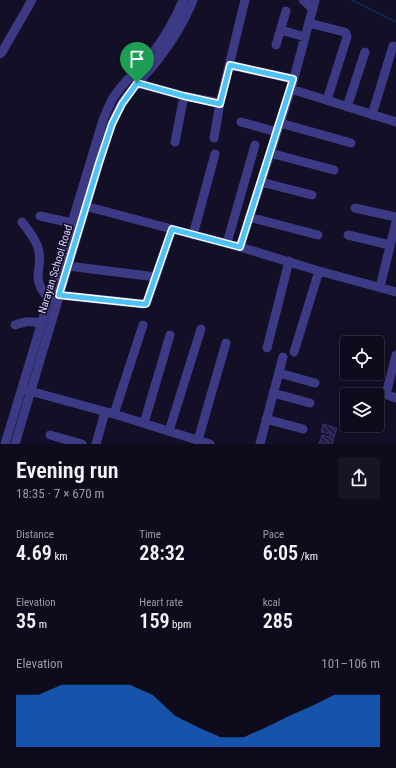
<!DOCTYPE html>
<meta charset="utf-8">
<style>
:root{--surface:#0e0b1c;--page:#171425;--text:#f1f3f6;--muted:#9b9ba3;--line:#2e2b3b;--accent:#1a73e8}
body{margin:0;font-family:"Roboto Condensed",sans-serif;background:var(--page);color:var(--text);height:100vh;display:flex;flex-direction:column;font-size:15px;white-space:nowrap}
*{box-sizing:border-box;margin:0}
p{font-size:13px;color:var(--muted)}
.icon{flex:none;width:22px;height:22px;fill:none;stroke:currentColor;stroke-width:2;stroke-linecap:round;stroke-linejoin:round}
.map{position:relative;height:444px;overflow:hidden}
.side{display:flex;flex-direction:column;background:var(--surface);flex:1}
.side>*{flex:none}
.buttons{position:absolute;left:340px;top:336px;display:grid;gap:8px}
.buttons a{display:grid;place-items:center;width:44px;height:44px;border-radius:4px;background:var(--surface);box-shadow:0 2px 10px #0003,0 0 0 1px var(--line);font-size:20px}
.pin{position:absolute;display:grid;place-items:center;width:34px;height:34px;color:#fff;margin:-41px -17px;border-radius:50% 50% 50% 0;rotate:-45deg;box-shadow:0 0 4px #0007}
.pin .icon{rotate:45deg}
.round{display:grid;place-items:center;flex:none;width:42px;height:42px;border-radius:4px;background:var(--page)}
.head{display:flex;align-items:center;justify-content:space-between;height:68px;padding:0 16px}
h1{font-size:22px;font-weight:600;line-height:30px}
.metrics{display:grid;grid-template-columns:repeat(3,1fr);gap:6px;height:68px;padding:4px 16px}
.metrics div{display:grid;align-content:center}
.metrics b{font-size:20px;font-weight:600}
.metrics small{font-size:11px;font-weight:400}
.metrics p{font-size:11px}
.chart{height:112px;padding:8px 16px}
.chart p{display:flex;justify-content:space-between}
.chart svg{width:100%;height:72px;margin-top:4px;fill:var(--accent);opacity:.7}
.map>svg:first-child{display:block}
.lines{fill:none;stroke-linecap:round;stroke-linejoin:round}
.stream{stroke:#0c2248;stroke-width:2.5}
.building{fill:url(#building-back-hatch);stroke:#3b2d73}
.minor{stroke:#3d3a85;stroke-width:9}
.route-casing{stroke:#fff;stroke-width:8}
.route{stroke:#4fc3f7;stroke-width:5}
.labels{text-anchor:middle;stroke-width:3.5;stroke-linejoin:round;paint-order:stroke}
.street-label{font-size:11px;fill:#d9d4ff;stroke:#130f26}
</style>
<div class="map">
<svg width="396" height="444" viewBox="0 0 396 444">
<defs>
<pattern id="building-back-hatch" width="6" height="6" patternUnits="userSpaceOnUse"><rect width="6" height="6" fill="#241b47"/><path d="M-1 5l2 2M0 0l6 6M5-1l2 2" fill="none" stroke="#433b63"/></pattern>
</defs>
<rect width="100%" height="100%" fill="#130f26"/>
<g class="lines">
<path class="stream" d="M 352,0 L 396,22"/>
</g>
<path class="building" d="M 323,424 L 337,428 L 332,444 L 319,444 L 322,435 L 329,437 L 331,434 L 321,432 Z"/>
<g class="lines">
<path class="minor" d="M 303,0 L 313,9
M 309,23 L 344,32 L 346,33 L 347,37 L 327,100
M 281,30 L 305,37
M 276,45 L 286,11
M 0,54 L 2,52 L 32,0
M 230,65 L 293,79
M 137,83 L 184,96 L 220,103 L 245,0
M 290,93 L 315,0
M 347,107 L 365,52
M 372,115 L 393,46
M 241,122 L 277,132
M 280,123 L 351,143
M 214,138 L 220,103
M 175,142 L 184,96
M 270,153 L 334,170
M 261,182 L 312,195
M 81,205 L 240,247 L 319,271 L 396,292
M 355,208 L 396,217
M 40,216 L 72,223
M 249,217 L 318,235
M 22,222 C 28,230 38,242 39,252 C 41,261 38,269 38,277 C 38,286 44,293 49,300
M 193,235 L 215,154
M 348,235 L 390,245
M 227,243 L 255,145
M 240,247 L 291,89 L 396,122
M 68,266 L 156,277
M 380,287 L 396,222
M 59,295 L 143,304 L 147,302 L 172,229
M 15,325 C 27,321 29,321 42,323
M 267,348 L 289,261
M 294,352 L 319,271
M 396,355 L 386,394 L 387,395 L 396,398
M 279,373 L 315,383
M 26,390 L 114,414 L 210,444
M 273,393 L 310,403
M 114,414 L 143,325
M 266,419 L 303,429
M 144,423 L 170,335
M 169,431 L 201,329
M 50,435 L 82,444
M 198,440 L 226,343
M 5,444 L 103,120 C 106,113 109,105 113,98 C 123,82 138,70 150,56 C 163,41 176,18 183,0
M 15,444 L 99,163 C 105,143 111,122 122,103 C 132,88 146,75 157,61 C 171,43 185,21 193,0
M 96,444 L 105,412
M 260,444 L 283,357"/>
</g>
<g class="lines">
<defs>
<path id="route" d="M 230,65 L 293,79 L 240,247 L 172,229 L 146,304 L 143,304 L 59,295 L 99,163 L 112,124 L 122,104 L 137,83 L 184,96 L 220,104 Z"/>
</defs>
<use href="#route" class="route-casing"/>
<use href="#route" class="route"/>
</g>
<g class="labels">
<g class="street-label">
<text transform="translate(55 269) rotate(-73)" y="4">Narayan School Road</text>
</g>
</g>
</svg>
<div class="buttons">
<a><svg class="icon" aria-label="locate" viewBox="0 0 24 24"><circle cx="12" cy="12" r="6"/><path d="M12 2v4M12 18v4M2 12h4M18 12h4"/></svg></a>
<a><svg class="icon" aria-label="layers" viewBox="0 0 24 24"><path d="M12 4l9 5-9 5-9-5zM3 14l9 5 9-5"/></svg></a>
</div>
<div class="pin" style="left:137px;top:83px;background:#1e9e55"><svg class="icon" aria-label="arrive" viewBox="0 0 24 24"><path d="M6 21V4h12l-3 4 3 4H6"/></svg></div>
</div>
<section class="side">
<div class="head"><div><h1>Evening run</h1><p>18:35 · 7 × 670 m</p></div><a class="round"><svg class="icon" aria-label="share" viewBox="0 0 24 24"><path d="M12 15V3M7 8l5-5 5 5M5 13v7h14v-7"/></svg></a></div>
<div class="metrics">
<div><p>Distance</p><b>4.69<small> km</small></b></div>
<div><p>Time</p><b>28:32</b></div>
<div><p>Pace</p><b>6:05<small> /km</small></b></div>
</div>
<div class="metrics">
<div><p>Elevation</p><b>35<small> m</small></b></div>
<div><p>Heart rate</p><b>159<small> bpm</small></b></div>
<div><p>kcal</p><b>285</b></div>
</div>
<div class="chart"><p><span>Elevation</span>101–106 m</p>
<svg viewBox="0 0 160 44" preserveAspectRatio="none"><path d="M0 44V12L10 12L20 6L30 6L40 6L50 6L60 12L70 25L80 32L90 38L100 38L110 32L120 25L130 19L140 12L150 12L160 12V44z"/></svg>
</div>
</section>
